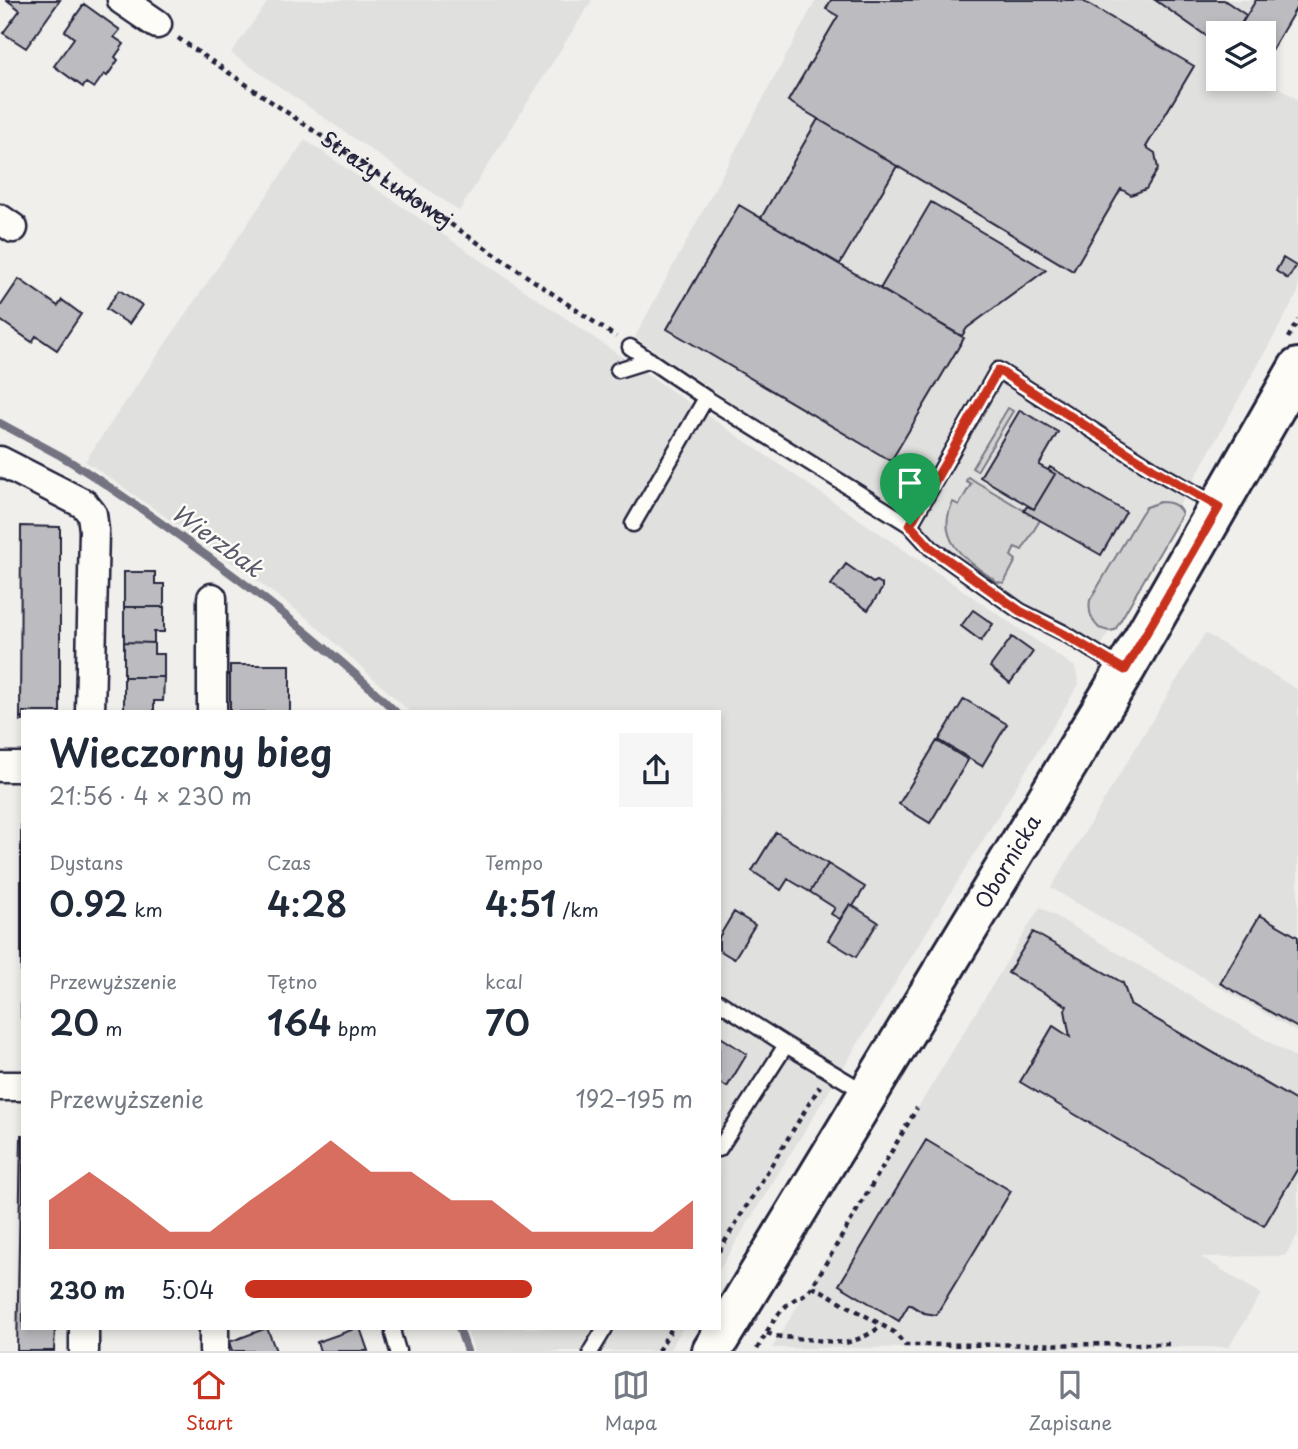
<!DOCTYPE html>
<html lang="pl">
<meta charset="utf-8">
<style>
:root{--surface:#fff;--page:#f6f6f7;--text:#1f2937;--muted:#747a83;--line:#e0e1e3;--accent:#c8321e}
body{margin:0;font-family:"Playpen Sans",sans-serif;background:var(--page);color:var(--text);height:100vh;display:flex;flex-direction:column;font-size:26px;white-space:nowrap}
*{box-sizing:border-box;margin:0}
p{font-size:23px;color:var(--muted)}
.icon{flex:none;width:38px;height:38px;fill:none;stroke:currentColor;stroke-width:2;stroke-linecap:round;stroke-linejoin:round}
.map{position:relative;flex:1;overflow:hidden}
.sheet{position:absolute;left:21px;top:710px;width:700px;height:620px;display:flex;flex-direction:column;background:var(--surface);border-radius:0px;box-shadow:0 4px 10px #0003}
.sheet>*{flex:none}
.controls{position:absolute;left:1206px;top:21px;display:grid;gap:14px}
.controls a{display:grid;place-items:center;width:70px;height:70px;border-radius:0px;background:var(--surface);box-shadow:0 4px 10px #0003;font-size:35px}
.pin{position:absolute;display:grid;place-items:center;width:60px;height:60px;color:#fff;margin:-72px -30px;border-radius:50% 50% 50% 0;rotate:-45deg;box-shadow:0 0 7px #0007}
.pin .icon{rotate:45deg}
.round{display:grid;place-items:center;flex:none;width:74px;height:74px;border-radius:0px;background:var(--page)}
.summary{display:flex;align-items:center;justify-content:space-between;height:119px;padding:0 28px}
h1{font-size:38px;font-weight:600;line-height:52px}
.stats{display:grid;grid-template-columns:repeat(3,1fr);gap:10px;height:119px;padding:7px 28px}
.stats div{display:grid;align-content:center}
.stats b{font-size:35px;font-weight:600}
.stats small{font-size:19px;font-weight:400}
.stats p{font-size:19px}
.chart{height:196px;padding:14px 28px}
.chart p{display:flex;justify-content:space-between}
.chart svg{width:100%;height:126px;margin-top:7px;fill:var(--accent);opacity:.7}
ul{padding:0 28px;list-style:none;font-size:23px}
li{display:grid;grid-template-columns:112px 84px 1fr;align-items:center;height:52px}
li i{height:18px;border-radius:9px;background:var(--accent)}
.tab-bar{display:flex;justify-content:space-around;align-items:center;height:98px;border-top:2px solid var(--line);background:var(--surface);font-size:19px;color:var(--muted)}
.tab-bar a{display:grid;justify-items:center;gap:4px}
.tab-bar .current{color:var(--accent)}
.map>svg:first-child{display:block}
.built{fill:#e0e0df}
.green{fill:#d2d1d1;stroke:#7a7a86;stroke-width:2}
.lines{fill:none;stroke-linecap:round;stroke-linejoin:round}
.stream{stroke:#737381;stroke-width:8}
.building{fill:#bcbcc0;stroke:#22223b;stroke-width:2}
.service-casing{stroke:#22223b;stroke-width:19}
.minor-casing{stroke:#22223b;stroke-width:33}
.secondary-casing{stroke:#22223b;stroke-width:44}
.path{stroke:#22223b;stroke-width:4.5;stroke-dasharray:5 5;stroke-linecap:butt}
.service{stroke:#fdfcf7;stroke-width:14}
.minor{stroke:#fdfcf7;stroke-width:28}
.secondary{stroke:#fdfcf7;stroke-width:38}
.route-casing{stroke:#fff;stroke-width:14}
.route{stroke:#c8321e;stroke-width:9}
.labels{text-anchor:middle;stroke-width:5;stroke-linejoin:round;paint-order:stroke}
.street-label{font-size:21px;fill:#22223b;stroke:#fdfcf7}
.water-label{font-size:23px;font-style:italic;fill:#58586a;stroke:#fdfcf7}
</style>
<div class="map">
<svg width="1298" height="1351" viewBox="0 0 1298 1351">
<rect width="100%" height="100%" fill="#f0efec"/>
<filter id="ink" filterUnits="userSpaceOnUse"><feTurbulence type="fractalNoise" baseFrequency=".0143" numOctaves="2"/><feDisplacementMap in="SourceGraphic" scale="14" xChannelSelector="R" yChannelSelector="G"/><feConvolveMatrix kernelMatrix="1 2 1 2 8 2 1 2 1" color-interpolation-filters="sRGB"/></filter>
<g filter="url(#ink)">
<path class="built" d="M 263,0 L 592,0 L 459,211 L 231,53 L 267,3 Z
M 816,0 L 1298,0 L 1298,5 L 1264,63 L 1264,33 L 1218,33 L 1218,79 L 1264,79 L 1264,77 L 1298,100 L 1298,293 L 1097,653 L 635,337 Z
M 305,140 L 1075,667 L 1079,684 L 719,1270 L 719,712 L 410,712 L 313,623 L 247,573 L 85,461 Z
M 1205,633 L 1298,690 L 1298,1033 L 1051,888 Z
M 1040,907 L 1298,1059 L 1298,1234 L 1285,1256 L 1201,1257 L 1261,1294 L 1229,1347 L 772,1348 Z
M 466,1328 L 683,1328 L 669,1351 L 474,1351 Z"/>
<path class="green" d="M 1008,408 L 1013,411 L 977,471 L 972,468 Z
M 968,477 L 1040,520 L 1022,550 L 1015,547 L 1011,556 L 1016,560 L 1004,583 L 997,582 C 970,562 933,542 953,502 L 959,505 L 971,484 L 966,481 Z
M 1160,502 C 1170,502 1178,504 1182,514 L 1115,630 L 1109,631 L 1099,628 C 1091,620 1088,611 1090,600 L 1141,514 L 1146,507 Z"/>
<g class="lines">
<path class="stream" d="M 0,423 C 20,434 41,445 61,456 C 105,482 147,513 189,543 C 262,595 332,650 396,712
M 459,1328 L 467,1351"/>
</g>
<path class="building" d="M 7,0 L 60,0 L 26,48 L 3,33 L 20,10 Z
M 831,0 L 1081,0 L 1194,66 L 1146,147 L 1155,153 L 1158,169 L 1146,189 L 1131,195 L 1121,189 L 1073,271 L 788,101 L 838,16 L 826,9 Z
M 1155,0 L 1224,0 L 1246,15 L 1236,33 L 1218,33 L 1218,44 Z
M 1256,0 L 1295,0 L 1298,2 L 1298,5 L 1264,63 L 1264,33 L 1236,33 Z
M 84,4 L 120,30 L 114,37 L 124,44 L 115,57 L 118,60 L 107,76 L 104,74 L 94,88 L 86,83 L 83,87 L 54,66 L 74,38 L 65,31 Z
M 818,119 L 897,166 L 840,264 L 761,218 Z
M 931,202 L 1046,270 L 967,328 L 962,336 L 880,289 Z
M 739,205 L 964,338 L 891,461 L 667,329 Z
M 1283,258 L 1296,266 L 1288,279 L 1276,271 Z
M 19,279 L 58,306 L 62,300 L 81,314 L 57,350 L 36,336 L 32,342 L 0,320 L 0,307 Z
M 119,290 L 142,305 L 129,324 L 106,309 Z
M 1020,410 L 1058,432 L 1039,465 L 1055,474 L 1034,509 L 980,477 Z
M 1050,467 L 1126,512 L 1101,555 L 1024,511 L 1027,506 L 1034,509 L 1055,474 L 1048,470 Z
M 21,526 L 60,527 L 60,712 L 23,712 L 23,721 L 20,721 Z
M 846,564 L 873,583 L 877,581 L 882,584 L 882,589 L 868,610 L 831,585 Z
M 124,572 L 155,572 L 155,584 L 164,584 L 164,607 L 124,607 Z
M 124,607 L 164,607 L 164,632 L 154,632 L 154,643 L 124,642 Z
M 973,610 L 993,624 L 981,641 L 961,626 Z
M 1012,637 L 1033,652 L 1010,683 L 990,667 Z
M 124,642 L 154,643 L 154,654 L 164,654 L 164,677 L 124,677 Z
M 230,665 L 290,665 L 290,712 L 230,712 Z
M 124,677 L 164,677 L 163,701 L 154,701 L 154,712 L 124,712 Z
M 964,699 L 1007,724 L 982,766 L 939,740 Z
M 937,741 L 968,760 L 930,823 L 899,804 Z
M 21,823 L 23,823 L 23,1018 L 21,1018 Z
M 776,832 L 828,864 L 810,892 L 788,879 L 781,890 L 752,871 Z
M 828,864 L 865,887 L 853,906 L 850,904 L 840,919 L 831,914 L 835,908 L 810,892 Z
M 850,904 L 878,922 L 856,957 L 828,940 Z
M 734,912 L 755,925 L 734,959 L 719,950 L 719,937 Z
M 1260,915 L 1298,937 L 1298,1028 L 1220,983 Z
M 1033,932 L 1123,983 L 1130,1004 L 1298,1102 L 1298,1168 L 1264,1226 L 1020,1082 L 1053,1026 L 1070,1037 L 1065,1010 L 1067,1006 L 1008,973 Z
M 719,1036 L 747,1054 L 727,1087 L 719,1082 Z
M 21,1135 L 23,1135 L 23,1328 L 55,1328 L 54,1351 L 17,1351 Z
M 926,1140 L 1011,1191 L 936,1315 L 924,1313 L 909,1304 L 899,1321 L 839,1285 Z
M 267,1328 L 276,1351 L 232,1351 L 229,1342 Z
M 357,1328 L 360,1328 L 368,1351 L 320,1351 L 317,1342 Z"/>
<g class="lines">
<defs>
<path id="service" d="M 630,347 L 706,398 L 910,525 L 931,548 L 1020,611 L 1064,633 L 1124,670
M 618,370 L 650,360
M 633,524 L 706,398
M 910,525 L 998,370 L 1158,472 L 1218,506
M 719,1002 L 786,1045
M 719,1149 L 786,1045 L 868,1094
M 393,1328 L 393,1334 L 398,1351
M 591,1351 L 605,1328"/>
<path id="minor" d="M 122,0 L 157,24
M 0,219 L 13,228
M 0,461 L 84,504 L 92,514 L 94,530 L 90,712
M 212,598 L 212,712
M 0,767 L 23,767
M 0,1086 L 23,1086
M 84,1328 L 84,1351
M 214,1328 L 214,1351"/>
<g id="secondary">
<path id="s2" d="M 712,1351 L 1125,670 L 1298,368"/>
</g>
</defs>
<use href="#service" class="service-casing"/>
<use href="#minor" class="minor-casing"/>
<use href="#secondary" class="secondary-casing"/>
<g class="path">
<path id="s1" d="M 178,38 L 616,337"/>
<path d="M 1288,338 L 1298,320"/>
<path d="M 719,1251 L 820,1086"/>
<path d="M 812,1287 L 822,1291 L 894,1332 L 905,1345 L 1169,1344"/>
<path d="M 767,1333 L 775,1336 L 845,1343 C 858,1340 872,1334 882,1325"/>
<path d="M 757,1349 C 765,1336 773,1318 785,1307 C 793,1298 805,1297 812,1287 L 917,1108"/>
<path d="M 658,1351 L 672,1328"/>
</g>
<use href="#service" class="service"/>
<use href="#minor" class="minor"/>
<use href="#secondary" class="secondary"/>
</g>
</g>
<g class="lines" filter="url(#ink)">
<defs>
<path id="route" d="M 998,370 L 1158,472 L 1219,507 L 1125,670 L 1064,634 L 1020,611 L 931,548 L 910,525 Z"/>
</defs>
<use href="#route" class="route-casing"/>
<use href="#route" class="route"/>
</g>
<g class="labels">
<g class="street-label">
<text dy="7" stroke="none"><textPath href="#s1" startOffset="252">Straży Ludowej</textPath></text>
<text dy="7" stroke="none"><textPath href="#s2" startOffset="572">Obornicka</textPath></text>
</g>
<g class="water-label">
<text transform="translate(217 541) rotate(36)" y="8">Wierzbak</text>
</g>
</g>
</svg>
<div class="controls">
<a><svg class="icon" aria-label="layers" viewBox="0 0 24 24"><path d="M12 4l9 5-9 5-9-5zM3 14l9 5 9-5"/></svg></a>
</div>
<div class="pin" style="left:910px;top:525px;background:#1e9e55"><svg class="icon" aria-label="arrive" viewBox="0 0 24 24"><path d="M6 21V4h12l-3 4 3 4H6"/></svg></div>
<section class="sheet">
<div class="summary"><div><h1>Wieczorny bieg</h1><p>21:56 · 4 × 230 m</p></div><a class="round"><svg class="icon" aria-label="share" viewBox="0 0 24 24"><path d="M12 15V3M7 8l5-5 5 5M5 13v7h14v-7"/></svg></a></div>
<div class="stats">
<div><p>Dystans</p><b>0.92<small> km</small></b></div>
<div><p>Czas</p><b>4:28</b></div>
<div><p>Tempo</p><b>4:51<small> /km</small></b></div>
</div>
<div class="stats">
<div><p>Przewyższenie</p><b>20<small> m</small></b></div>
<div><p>Tętno</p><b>164<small> bpm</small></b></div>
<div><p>kcal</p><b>70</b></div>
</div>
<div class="chart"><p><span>Przewyższenie</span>192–195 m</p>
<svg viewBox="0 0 160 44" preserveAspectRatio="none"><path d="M0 44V27L10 17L20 27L30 38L40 38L50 27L60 17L70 6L80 17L90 17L100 27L110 27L120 38L130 38L140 38L150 38L160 27V44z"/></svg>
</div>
<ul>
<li><b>230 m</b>5:04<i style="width:64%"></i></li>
</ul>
</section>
</div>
<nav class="tab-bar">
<a class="current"><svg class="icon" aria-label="home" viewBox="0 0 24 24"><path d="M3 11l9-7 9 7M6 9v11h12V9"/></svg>Start</a>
<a><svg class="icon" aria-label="map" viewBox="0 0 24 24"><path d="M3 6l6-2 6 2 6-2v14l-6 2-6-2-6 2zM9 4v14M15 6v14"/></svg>Mapa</a>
<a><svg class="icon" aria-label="saved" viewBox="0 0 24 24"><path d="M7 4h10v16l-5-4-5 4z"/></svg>Zapisane</a>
</nav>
